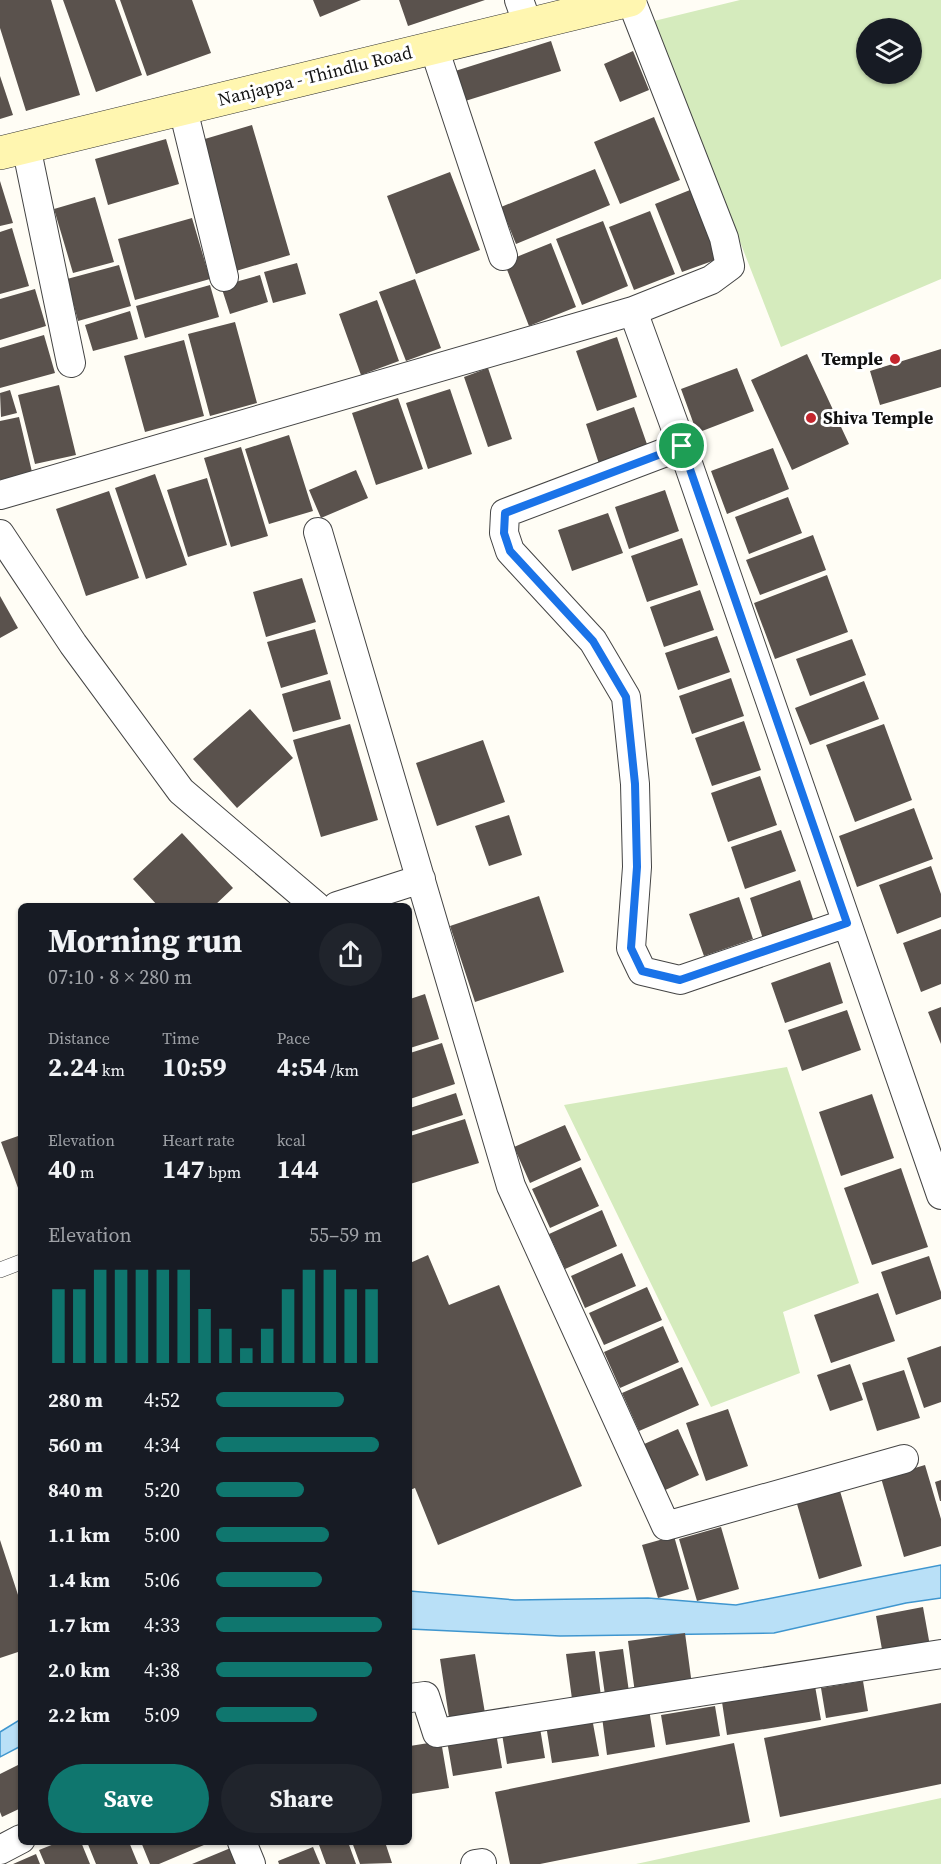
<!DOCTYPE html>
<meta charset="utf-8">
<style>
:root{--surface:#171b24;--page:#20242c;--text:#f1f3f6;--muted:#9ea1a6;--accent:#0f766e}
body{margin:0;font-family:"Source Serif 4",serif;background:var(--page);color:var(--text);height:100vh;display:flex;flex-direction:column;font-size:22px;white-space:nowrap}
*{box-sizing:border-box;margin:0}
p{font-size:20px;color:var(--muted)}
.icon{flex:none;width:33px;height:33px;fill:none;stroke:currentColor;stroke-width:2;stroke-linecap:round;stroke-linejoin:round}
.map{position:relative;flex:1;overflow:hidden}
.drawer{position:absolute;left:18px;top:903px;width:394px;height:942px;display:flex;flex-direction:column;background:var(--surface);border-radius:9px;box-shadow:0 2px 4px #0004}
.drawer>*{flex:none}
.fabs{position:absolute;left:856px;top:18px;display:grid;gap:12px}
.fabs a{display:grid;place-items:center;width:66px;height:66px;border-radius:50%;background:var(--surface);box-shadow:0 2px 4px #0004;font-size:30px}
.pin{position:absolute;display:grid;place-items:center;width:51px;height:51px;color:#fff;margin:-26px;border:3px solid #fff;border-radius:50%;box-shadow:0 2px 6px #0007}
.round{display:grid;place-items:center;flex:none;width:63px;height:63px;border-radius:32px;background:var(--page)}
.headline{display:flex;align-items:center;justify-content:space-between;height:102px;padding:0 30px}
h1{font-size:33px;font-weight:700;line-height:45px}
.figures{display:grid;grid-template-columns:repeat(3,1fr);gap:9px;height:102px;padding:6px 30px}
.figures div{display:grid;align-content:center}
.figures b{font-size:26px;font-weight:700}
.figures small{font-size:16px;font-weight:400}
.figures p{font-size:16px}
.chart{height:168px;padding:12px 30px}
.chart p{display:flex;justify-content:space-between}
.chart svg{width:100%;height:108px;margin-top:6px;stroke:var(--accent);stroke-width:6}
.action{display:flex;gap:12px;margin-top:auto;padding:12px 30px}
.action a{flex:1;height:69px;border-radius:36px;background:var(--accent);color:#fff;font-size:24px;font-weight:700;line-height:69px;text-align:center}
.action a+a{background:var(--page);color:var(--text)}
ul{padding:0 30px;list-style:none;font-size:20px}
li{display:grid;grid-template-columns:96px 72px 1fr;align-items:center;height:45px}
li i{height:15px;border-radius:8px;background:var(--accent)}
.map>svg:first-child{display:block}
.green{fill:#d5ebbd;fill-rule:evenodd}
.water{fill:#b9e0f7;stroke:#3f96cf;stroke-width:1.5}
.building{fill:#5a524d}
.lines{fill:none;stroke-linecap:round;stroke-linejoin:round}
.service-casing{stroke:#444;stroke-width:16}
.minor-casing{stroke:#444;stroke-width:30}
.secondary-casing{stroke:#333;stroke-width:34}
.service{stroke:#fff;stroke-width:15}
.minor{stroke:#fff;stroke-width:28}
.secondary{stroke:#fff6b0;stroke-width:33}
.route-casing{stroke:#fff;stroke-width:12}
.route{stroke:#1a73e8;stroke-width:8}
.poi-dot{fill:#c4262e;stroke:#fff;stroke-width:2}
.labels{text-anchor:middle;stroke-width:6;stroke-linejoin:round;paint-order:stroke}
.street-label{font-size:18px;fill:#111;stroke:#fff}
.poi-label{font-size:18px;font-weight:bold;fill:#111;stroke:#fff;text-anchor:end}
</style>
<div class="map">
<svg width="941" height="1864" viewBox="0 0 941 1864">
<rect width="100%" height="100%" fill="#fffdf5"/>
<path class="green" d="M 740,0 L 941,0 L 941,279 L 781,347 L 654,21 ZM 867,28 L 912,28 L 912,74 L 867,74 Z
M 787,1067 L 859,1283 L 783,1312 L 800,1373 L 711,1407 L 564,1105 Z
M 941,1798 L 941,1864 L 636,1864 Z"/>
<path class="water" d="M 941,1565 L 941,1598 L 906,1603 L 774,1633 L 560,1636 L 410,1629 L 410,1591 L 515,1600 L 648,1598 L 736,1605 Z
M 21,1719 L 21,1746 L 0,1757 L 0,1732 Z"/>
<path class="building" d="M 0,0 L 51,0 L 80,95 L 26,111 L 0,28 Z
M 63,0 L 115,0 L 142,75 L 96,92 Z
M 120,0 L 192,0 L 211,53 L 147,76 Z
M 313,0 L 361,0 L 320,17 Z
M 399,0 L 485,0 L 408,26 Z
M 551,41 L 561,71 L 462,102 L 452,72 Z
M 633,51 L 649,90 L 620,102 L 604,64 Z
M 0,76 L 13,115 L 0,119 Z
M 654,117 L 680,180 L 620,204 L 594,142 Z
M 252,125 L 290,255 L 236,271 L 198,141 Z
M 166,139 L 179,184 L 108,205 L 95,159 Z
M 595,169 L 610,205 L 516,244 L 501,207 Z
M 450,172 L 480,250 L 416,274 L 387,196 Z
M 0,181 L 13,223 L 0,226 Z
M 690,190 L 718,259 L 682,272 L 655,204 Z
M 95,197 L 114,262 L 73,273 L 54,209 Z
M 650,211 L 675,274 L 634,290 L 609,227 Z
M 192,218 L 210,279 L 135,300 L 118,239 Z
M 603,221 L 628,286 L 582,305 L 556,239 Z
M 12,228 L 29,286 L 0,294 L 0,232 Z
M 551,243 L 576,307 L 529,326 L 504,262 Z
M 297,263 L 306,294 L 273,303 L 264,272 Z
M 119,265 L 131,306 L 78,321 L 67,279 Z
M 260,275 L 268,302 L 230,314 L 221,286 Z
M 415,279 L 441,348 L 406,361 L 379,292 Z
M 210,285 L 219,317 L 145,338 L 136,306 Z
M 35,289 L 46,326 L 0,340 L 0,299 Z
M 377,300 L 399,361 L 361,375 L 339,314 Z
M 130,311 L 138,339 L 93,351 L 85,325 Z
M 235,322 L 257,403 L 210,416 L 188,334 Z
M 44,335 L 55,373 L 0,388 L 0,348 Z
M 617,337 L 637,397 L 597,411 L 576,351 Z
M 184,340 L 204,416 L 145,432 L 124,356 Z
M 941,349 L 941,387 L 880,405 L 870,371 Z
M 807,354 L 849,444 L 792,470 L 751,380 Z
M 488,368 L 512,439 L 488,447 L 464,377 Z
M 737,368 L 754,411 L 697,433 L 681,389 Z
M 59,385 L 76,455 L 35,464 L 18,395 Z
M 450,389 L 472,454 L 428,469 L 406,403 Z
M 10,390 L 17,413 L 1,417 L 0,393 Z
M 398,398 L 423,469 L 376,485 L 352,413 Z
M 634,407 L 649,450 L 600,467 L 586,424 Z
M 19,417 L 32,472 L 0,480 L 0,421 Z
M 289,435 L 313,511 L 269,524 L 245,449 Z
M 241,447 L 268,536 L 231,547 L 204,458 Z
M 773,448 L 789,489 L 727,514 L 711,471 Z
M 356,470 L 368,498 L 321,518 L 309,490 Z
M 155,474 L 187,565 L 146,579 L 115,488 Z
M 207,478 L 227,545 L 188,557 L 167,490 Z
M 665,490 L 679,531 L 629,549 L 615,507 Z
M 109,491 L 139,578 L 86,596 L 56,509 Z
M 788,497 L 802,533 L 749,554 L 735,517 Z
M 608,513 L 623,553 L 572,571 L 558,530 Z
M 813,535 L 826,570 L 760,595 L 746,560 Z
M 682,538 L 698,585 L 647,602 L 631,556 Z
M 827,575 L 848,632 L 775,659 L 754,603 Z
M 302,578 L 316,622 L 266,637 L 253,592 Z
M 700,590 L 714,630 L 664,647 L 650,607 Z
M 0,596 L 18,628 L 0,638 Z
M 315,629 L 328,674 L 281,688 L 267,642 Z
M 717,636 L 730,672 L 678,690 L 665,653 Z
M 852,639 L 866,675 L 810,696 L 796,659 Z
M 731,678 L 744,716 L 692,734 L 679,696 Z
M 330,680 L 341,719 L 293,732 L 282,694 Z
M 864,681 L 879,719 L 810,745 L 795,708 Z
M 250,709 L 293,758 L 237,808 L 193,759 Z
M 744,721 L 761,770 L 712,786 L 695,738 Z
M 350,724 L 378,820 L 321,837 L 293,740 Z
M 884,724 L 912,800 L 855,822 L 826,745 Z
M 483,740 L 505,802 L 437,826 L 416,763 Z
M 760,776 L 777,825 L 728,842 L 711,793 Z
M 914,808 L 933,859 L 857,887 L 839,836 Z
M 509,815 L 522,855 L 489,866 L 475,826 Z
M 781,830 L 796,871 L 745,889 L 731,847 Z
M 182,833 L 233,888 L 214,906 L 158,906 L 133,879 Z
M 931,866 L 941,894 L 941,917 L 897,934 L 879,885 Z
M 800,880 L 814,922 L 763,939 L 750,898 Z
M 539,896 L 564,972 L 475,1002 L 450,926 Z
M 739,897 L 753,939 L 704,956 L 689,914 Z
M 941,929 L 941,984 L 921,992 L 903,943 Z
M 830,962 L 843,1003 L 785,1023 L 771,983 Z
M 425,994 L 439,1039 L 410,1048 L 410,999 Z
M 941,1007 L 941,1044 L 928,1012 Z
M 847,1010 L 861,1050 L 802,1071 L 788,1030 Z
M 442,1043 L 455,1084 L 410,1099 L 410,1053 Z
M 456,1093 L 463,1115 L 410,1132 L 410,1108 Z
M 872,1094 L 894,1158 L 841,1176 L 819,1112 Z
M 465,1119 L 479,1163 L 410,1184 L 410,1136 Z
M 565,1125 L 581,1160 L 530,1183 L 514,1147 Z
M 21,1135 L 21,1196 L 1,1142 Z
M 581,1167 L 599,1206 L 550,1228 L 532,1189 Z
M 901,1168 L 928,1247 L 872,1265 L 844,1188 Z
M 602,1210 L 617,1246 L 565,1269 L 549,1234 Z
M 622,1253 L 636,1286 L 585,1308 L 571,1276 Z
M 428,1255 L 449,1305 L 499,1285 L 582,1486 L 438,1545 L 415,1488 L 410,1490 L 410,1263 Z
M 929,1256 L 941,1292 L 941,1299 L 896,1315 L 881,1272 Z
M 647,1287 L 662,1320 L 604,1345 L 589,1313 Z
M 878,1293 L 895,1341 L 831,1363 L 814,1315 Z
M 663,1326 L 679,1362 L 620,1388 L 604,1352 Z
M 941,1346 L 941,1402 L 924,1408 L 907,1358 Z
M 850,1364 L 863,1400 L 830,1411 L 817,1375 Z
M 682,1367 L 699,1405 L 639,1431 L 622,1393 Z
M 904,1370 L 920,1418 L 877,1431 L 862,1383 Z
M 728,1409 L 748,1466 L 706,1481 L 686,1423 Z
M 678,1429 L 699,1475 L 663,1491 L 642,1445 Z
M 925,1465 L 941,1519 L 941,1546 L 904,1557 L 881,1478 Z
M 941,1480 L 941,1501 L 940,1501 L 935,1482 Z
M 840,1491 L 862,1566 L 819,1579 L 797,1504 Z
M 721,1527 L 739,1589 L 697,1601 L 679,1539 Z
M 674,1536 L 689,1589 L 658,1598 L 642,1545 Z
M 0,1540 L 21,1604 L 21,1651 L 0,1658 Z
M 923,1607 L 930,1646 L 883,1655 L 876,1616 Z
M 685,1633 L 692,1685 L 635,1693 L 628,1641 Z
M 623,1649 L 629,1692 L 605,1695 L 599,1652 Z
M 595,1651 L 601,1696 L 572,1699 L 566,1654 Z
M 475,1654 L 486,1719 L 450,1724 L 440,1659 Z
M 863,1681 L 868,1711 L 826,1718 L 821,1688 Z
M 815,1686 L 821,1720 L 727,1735 L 722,1702 Z
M 941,1703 L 941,1784 L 780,1817 L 764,1738 Z
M 715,1706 L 720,1736 L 666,1745 L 661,1715 Z
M 649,1709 L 655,1747 L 607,1755 L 602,1717 Z
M 592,1718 L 599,1756 L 552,1763 L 546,1725 Z
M 540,1728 L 545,1758 L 507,1764 L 502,1734 Z
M 496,1733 L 502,1768 L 453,1776 L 447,1741 Z
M 441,1741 L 449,1788 L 411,1794 L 410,1746 Z
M 734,1743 L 750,1822 L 540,1864 L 510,1864 L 495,1792 Z
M 20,1764 L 21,1808 L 2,1817 L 0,1812 L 0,1774 Z
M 59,1842 L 81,1842 L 90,1864 L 45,1864 L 39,1850 Z
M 87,1842 L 129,1842 L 138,1864 L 96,1864 Z
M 141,1842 L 211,1842 L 159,1864 L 150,1864 Z
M 318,1842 L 348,1842 L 356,1864 L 326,1864 Z
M 352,1842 L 385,1842 L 392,1863 L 360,1864 Z
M 233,1847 L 241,1864 L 192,1864 Z
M 313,1847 L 320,1864 L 279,1864 L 278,1861 Z
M 36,1854 L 40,1864 L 13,1864 Z"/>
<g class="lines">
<defs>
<path id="service" d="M 0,1270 L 21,1262"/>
<path id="minor" d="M 519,0 L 528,25
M 434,48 L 503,256
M 183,109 L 224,277
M 26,146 L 71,363
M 633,311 L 682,446 L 941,1195
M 682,446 L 505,513 L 504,533 L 510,551 L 593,641 L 626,697 L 635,784 L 637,867 L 631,948 L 642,971 L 680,980 L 847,923
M 0,495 L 633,311 L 711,280 L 730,266 L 724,238 L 631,0
M 318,532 L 511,1186 L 666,1526 L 904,1459
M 0,534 L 73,644 L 181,791 L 316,906
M 337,906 L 421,879
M 410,1698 L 425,1696 L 437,1733 L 941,1654
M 242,1842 L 251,1864
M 0,1850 L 21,1839
M 475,1864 L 482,1863"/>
<path id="secondary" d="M 0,153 L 630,0"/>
</defs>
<use href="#service" class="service-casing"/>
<use href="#minor" class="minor-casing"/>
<use href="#secondary" class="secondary-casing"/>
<use href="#service" class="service"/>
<use href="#minor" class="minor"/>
<use href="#secondary" class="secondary"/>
</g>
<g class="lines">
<defs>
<path id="route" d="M 682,446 L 847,923 L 680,980 L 642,971 L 631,948 L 637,867 L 635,784 L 626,697 L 593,641 L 510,551 L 504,533 L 505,513 Z"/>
</defs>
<use href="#route" class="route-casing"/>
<use href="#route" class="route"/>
</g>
<g class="poi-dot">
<circle cx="895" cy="359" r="6"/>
<circle cx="811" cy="418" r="6"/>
</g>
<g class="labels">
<g class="street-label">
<text transform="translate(315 76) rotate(-14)" y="6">Nanjappa - Thindlu Road</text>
</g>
<g class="poi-label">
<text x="883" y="365">Temple</text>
<text x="823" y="424" text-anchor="start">Shiva Temple</text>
</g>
</g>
</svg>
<div class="fabs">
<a><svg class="icon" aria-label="layers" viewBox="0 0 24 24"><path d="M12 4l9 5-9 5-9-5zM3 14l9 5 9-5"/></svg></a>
</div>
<div class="pin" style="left:682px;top:446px;background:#1e9e55"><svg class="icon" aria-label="arrive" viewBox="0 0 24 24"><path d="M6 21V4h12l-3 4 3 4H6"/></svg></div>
<section class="drawer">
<div class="headline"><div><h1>Morning run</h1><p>07:10 · 8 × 280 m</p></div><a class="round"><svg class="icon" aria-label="share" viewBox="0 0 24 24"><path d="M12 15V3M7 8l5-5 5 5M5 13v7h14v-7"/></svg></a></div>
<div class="figures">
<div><p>Distance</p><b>2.24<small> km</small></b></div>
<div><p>Time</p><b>10:59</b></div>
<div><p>Pace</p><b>4:54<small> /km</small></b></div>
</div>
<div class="figures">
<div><p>Elevation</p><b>40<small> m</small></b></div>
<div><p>Heart rate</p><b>147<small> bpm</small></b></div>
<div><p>kcal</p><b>144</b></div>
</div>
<div class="chart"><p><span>Elevation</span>55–59 m</p>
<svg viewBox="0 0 160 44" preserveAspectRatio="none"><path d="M5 44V14M15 44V14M25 44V6M35 44V6M45 44V6M55 44V6M65 44V6M75 44V22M85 44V30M95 44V38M105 44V30M115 44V14M125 44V6M135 44V6M145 44V14M155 44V14"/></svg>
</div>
<ul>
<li><b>280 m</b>4:52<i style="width:77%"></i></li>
<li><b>560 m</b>4:34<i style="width:98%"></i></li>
<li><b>840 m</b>5:20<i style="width:53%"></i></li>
<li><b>1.1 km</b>5:00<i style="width:68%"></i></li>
<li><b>1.4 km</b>5:06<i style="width:64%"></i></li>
<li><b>1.7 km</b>4:33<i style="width:100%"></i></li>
<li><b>2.0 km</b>4:38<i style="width:94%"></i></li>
<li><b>2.2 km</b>5:09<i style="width:61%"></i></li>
</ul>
<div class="action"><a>Save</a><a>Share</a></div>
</section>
</div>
